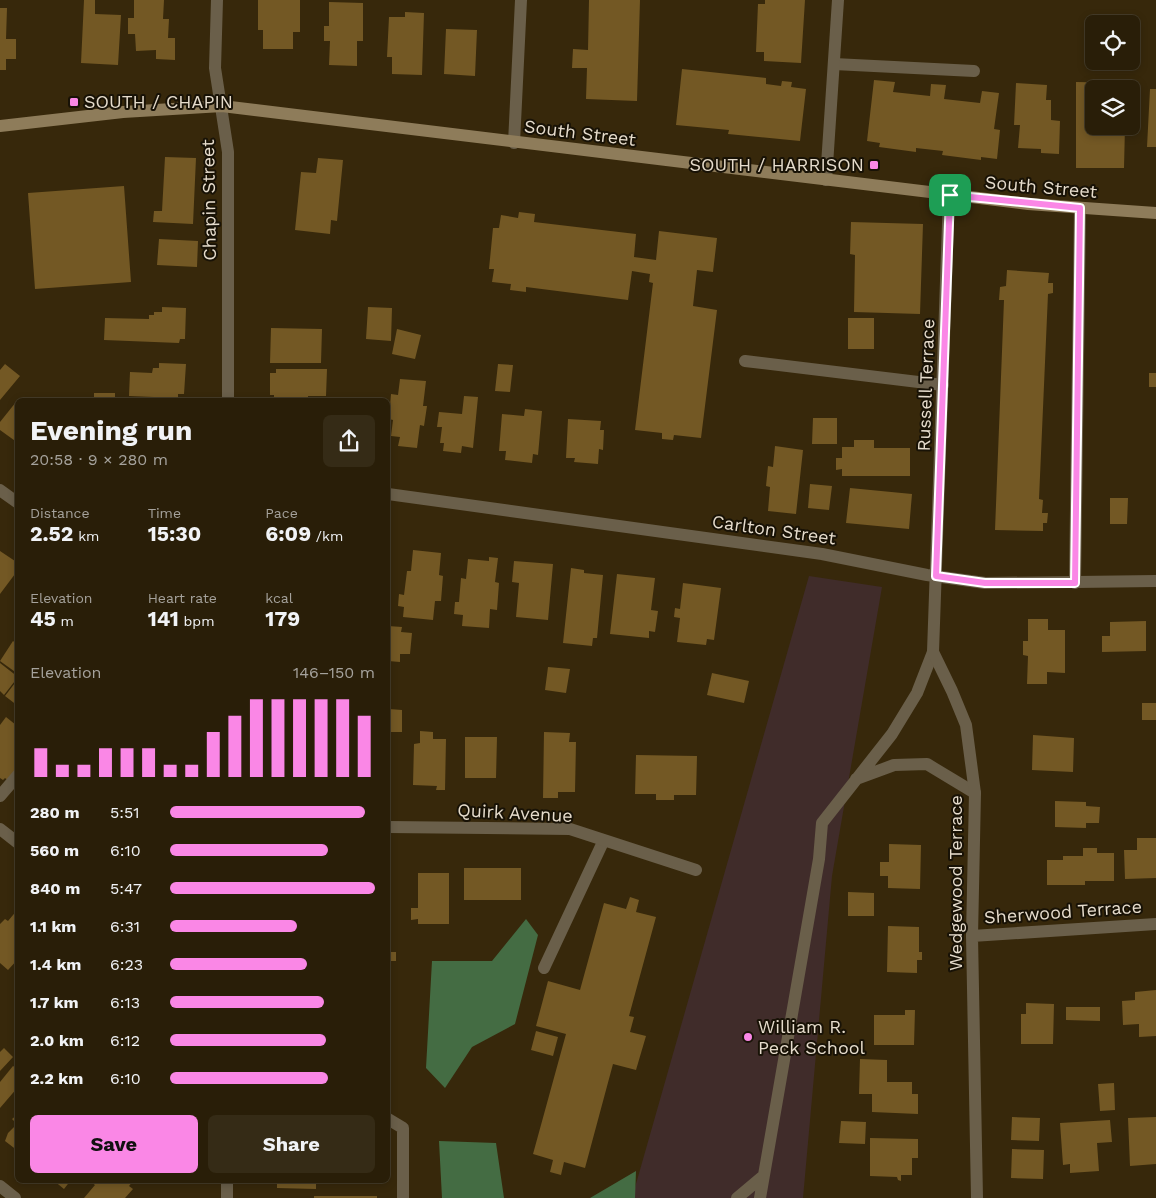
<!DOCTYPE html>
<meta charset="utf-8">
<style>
:root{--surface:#291e08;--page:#352b16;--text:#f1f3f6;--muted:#a5a29c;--line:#453c29;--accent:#fa87e6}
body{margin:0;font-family:"Work Sans",sans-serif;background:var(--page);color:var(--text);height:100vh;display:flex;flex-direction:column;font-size:19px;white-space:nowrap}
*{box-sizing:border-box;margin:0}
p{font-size:16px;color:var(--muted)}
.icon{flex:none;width:28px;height:28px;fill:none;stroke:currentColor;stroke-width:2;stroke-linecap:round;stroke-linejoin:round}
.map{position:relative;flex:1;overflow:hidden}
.details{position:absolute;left:15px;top:398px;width:375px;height:785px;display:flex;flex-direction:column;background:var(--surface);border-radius:8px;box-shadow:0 2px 8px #0003,0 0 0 1px var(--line)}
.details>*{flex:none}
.controls{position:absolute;left:1085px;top:15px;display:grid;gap:10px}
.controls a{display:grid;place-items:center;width:55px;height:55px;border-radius:8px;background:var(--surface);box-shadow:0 2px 8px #0003,0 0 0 1px var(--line);font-size:25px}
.pin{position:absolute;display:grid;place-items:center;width:42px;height:42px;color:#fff;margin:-21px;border-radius:10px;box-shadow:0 2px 8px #0006}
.round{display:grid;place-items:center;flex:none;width:52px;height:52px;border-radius:8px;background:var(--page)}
.overview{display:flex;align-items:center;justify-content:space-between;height:85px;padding:0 15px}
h1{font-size:28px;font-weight:700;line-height:38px}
.figures{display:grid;grid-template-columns:repeat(3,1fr);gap:8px;height:85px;padding:5px 15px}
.figures div{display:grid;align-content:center}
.figures b{font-size:21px;font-weight:700}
.figures small{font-size:14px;font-weight:400}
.figures p{font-size:14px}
.chart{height:140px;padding:10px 15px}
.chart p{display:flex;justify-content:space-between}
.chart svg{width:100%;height:90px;margin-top:5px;stroke:var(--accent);stroke-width:6}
.cta{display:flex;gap:10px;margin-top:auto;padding:10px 15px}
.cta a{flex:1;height:58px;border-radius:8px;background:var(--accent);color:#111;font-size:20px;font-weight:700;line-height:58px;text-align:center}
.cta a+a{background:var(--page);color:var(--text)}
ul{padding:0 15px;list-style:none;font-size:16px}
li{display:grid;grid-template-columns:80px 60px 1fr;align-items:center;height:38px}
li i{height:12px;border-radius:6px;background:var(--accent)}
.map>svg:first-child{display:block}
.education{fill:#402c2a}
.forest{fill:#446c43}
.building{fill:#735824}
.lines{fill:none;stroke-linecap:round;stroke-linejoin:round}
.service{stroke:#6a5f4a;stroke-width:12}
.minor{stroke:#6a5f4a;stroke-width:12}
.secondary{stroke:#8e7c5a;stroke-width:12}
.route-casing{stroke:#fff;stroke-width:10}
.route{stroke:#fa87e6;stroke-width:6}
.poi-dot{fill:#fa87e6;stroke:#181206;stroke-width:2}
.labels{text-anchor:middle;stroke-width:4;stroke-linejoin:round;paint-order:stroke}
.poi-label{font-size:18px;fill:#e6dccc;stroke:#181206;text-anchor:start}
.street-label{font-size:18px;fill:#e6dccc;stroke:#181206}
</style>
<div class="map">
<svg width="1156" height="1198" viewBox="0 0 1156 1198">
<rect width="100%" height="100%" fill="#37280b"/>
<path class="education" d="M 809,576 L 882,587 L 832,876 L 803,1198 L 632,1198 Z"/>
<path class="forest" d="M 526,919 L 538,935 L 515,1024 L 472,1047 L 445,1088 L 426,1068 L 432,961 L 492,961 Z
M 439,1141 L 496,1143 L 504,1198 L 442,1198 Z
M 636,1171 L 635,1198 L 590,1198 Z"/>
<path class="building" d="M 84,0 L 95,0 L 95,14 L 121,15 L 118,65 L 81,63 Z
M 134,0 L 164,0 L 163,19 L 169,19 L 168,38 L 175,38 L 175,60 L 156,59 L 156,50 L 136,51 L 135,34 L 128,34 L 128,18 L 134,18 Z
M 258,0 L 300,0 L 300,32 L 293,32 L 293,49 L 263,49 L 263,30 L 258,30 Z
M 589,0 L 640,0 L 637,101 L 586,99 L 587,68 L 572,68 L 573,49 L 588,50 Z
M 765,0 L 805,0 L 801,63 L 764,61 L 764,52 L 756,52 L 758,4 L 765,4 Z
M 329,2 L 363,3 L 363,41 L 357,41 L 357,66 L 329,65 L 330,41 L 324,41 L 324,26 L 329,26 Z
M 0,8 L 7,8 L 6,39 L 16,39 L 16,59 L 6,59 L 6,70 L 0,70 Z
M 405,12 L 424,13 L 422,75 L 392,74 L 392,57 L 387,57 L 389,17 L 405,17 Z
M 446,29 L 477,30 L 475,76 L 444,74 Z
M 682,69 L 766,78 L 766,84 L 781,86 L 782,81 L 792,82 L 791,87 L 806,89 L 800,141 L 728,134 L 729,130 L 676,125 Z
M 874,80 L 895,82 L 893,92 L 930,96 L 931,84 L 946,85 L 944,99 L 980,103 L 982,91 L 999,93 L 994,129 L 1000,130 L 997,159 L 981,157 L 981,160 L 942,155 L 943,151 L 916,148 L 916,152 L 879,147 L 880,143 L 867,141 Z
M 1076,82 L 1125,83 L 1125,89 L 1094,89 L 1094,126 L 1125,126 L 1124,168 L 1076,168 Z
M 1016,83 L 1047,85 L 1046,100 L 1051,100 L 1051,120 L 1060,121 L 1059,154 L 1041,153 L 1041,149 L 1018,148 L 1020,125 L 1014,125 Z
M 1150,89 L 1156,89 L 1156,147 L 1147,147 Z
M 165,157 L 196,158 L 193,224 L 153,222 L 154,211 L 162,211 Z
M 318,158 L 343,160 L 337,221 L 331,220 L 330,234 L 295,230 L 301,172 L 316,173 Z
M 124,186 L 131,282 L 35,289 L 28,193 Z
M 519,212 L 535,214 L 534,222 L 636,234 L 634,257 L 656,260 L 659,231 L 717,238 L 713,272 L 697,270 L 693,306 L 717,310 L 701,438 L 674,435 L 673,440 L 662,439 L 662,433 L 635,430 L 653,283 L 649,282 L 650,274 L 632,271 L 628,300 L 526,287 L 526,292 L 510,290 L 511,284 L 492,282 L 494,269 L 489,269 L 493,228 L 499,228 L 501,215 L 518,218 Z
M 851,222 L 923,224 L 920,314 L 854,312 L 855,255 L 850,254 Z
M 159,239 L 198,241 L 197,267 L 157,265 Z
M 1007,270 L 1049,273 L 1048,283 L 1053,283 L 1053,293 L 1048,294 L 1039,499 L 1043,500 L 1042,513 L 1048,513 L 1047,523 L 1043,523 L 1043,531 L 995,530 L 1004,300 L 999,300 L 1000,287 L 1006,286 Z
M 162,307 L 186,308 L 185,339 L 180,339 L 179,343 L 104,340 L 105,318 L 149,319 L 149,315 L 154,315 L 154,312 L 162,312 Z
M 368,307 L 392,308 L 391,341 L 366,339 Z
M 848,318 L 874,318 L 874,349 L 848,349 Z
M 271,328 L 322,329 L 321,363 L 270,363 Z
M 397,329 L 421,335 L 415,359 L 392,354 Z
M 159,363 L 186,364 L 184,394 L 178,394 L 178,398 L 129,396 L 130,372 L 152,373 L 153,368 L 159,368 Z
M 5,364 L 20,376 L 0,400 L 0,370 Z
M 498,364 L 513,365 L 510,392 L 495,391 Z
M 276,369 L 327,369 L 326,396 L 308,396 L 308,400 L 274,399 L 274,395 L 270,395 L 270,373 L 276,373 Z
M 1149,373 L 1156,373 L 1156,387 L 1149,387 Z
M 400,379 L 426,381 L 423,406 L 427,406 L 424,426 L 420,425 L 417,448 L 398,446 L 400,437 L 391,436 L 393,420 L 389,419 L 391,394 L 398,395 Z
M 94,393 L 115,393 L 115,400 L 94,400 Z
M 464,396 L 478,397 L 473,448 L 462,446 L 461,453 L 443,451 L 444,443 L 440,443 L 442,427 L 437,427 L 439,412 L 462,414 Z
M 16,402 L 18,403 L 18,443 L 0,430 L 0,422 Z
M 525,409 L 542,411 L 538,455 L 533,454 L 532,463 L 505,460 L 506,451 L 499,451 L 502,414 L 524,416 Z
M 813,418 L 837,418 L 837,444 L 812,444 Z
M 568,419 L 601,421 L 600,430 L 604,430 L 603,450 L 599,449 L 598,464 L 574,462 L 575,458 L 566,458 Z
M 854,440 L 874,440 L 874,448 L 910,448 L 910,476 L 842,476 L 842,469 L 836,470 L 836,458 L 842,458 L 842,447 L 854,447 Z
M 775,446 L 803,450 L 796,514 L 768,511 L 770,487 L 766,486 L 768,466 L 773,467 Z
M 810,484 L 832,486 L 829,510 L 808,508 Z
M 850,488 L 912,494 L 909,529 L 846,523 Z
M 1110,498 L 1128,498 L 1127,524 L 1110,524 Z
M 413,550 L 441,553 L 439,575 L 443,576 L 441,601 L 435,601 L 433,620 L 403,617 L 404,607 L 398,606 L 399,594 L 404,595 L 407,571 L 411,571 Z
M 0,551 L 18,563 L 18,570 L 0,594 Z
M 489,557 L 498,558 L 495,582 L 499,583 L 497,610 L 490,609 L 489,628 L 462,626 L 463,615 L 454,614 L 455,602 L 459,602 L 461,578 L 466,579 L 468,559 L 489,561 Z
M 514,561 L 553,564 L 548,620 L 516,617 L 519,583 L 512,582 Z
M 571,568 L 584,570 L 584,573 L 603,575 L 597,638 L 593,638 L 592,646 L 563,643 Z
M 617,574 L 655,578 L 651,610 L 658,611 L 655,632 L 649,631 L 649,638 L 610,634 Z
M 683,583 L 721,588 L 714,640 L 707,639 L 706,645 L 677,642 L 680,618 L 674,617 L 675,608 L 680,609 Z
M 1028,619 L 1048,619 L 1048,630 L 1065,630 L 1065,673 L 1047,672 L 1047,684 L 1027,684 L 1028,656 L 1023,655 L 1023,641 L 1028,641 Z
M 1146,621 L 1146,651 L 1102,652 L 1102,636 L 1110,636 L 1110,622 Z
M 388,626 L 402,627 L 401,632 L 412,633 L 410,654 L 400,654 L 400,662 L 388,661 Z
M 13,641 L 18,645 L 18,674 L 0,661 Z
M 0,663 L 18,677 L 4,695 L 0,691 Z
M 548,667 L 570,669 L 566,693 L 545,690 Z
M 712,673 L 749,681 L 744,703 L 707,695 Z
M 18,679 L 18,706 L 5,696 Z
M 1142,703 L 1156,703 L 1156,720 L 1142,720 Z
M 389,709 L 402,710 L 402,732 L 388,732 Z
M 6,717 L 16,725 L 18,723 L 18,771 L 9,781 L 5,778 L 3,780 L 0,778 L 0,725 Z
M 420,731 L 433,732 L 433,739 L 446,739 L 445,790 L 436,790 L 437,786 L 413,785 L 414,744 L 420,743 Z
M 544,732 L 570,733 L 569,742 L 576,742 L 575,792 L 558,792 L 558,798 L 543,798 Z
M 1033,735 L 1074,738 L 1073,772 L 1032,770 Z
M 465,737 L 497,737 L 496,778 L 465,778 Z
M 636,755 L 697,756 L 696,795 L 674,795 L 674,800 L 656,800 L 656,794 L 635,794 Z
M 1055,801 L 1086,802 L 1086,806 L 1100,807 L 1099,823 L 1086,823 L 1086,828 L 1055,827 Z
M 1137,838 L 1156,838 L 1156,878 L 1125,879 L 1124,850 L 1137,850 Z
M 889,844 L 921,845 L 920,889 L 888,888 L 888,876 L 880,876 L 880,862 L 889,862 Z
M 1083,848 L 1097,848 L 1097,853 L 1114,853 L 1114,881 L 1085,881 L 1085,885 L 1047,885 L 1047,860 L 1063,860 L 1063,856 L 1083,856 Z
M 464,868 L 521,868 L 521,900 L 464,900 Z
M 418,873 L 449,873 L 449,924 L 418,924 L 418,919 L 411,920 L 411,908 L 418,908 Z
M 848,892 L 874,893 L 874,916 L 848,916 Z
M 630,897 L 639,900 L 636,912 L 656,917 L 629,1016 L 634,1017 L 630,1032 L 646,1036 L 636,1070 L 613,1064 L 585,1168 L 564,1162 L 561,1175 L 550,1172 L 553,1160 L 533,1154 L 566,1034 L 536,1026 L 548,981 L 580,990 L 604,903 L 626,909 Z
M 18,909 L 18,959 L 8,970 L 0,963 L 0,924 L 5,919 L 8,921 Z
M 888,926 L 919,927 L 919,952 L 922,952 L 922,960 L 917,960 L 917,973 L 887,972 Z
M 388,952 L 396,952 L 396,961 L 388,961 Z
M 391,987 L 391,1005 L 388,1005 L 388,988 Z
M 1156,990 L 1156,1036 L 1139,1037 L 1139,1024 L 1123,1025 L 1122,1001 L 1135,1000 L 1135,992 Z
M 1026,1003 L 1054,1004 L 1053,1044 L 1021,1044 L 1021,1014 L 1026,1014 Z
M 1066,1007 L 1100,1007 L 1100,1021 L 1066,1020 Z
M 905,1010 L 915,1010 L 914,1045 L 874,1045 L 874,1015 L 905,1015 Z
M 536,1031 L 558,1037 L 553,1056 L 531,1050 Z
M 4,1048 L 13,1057 L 0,1071 L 0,1052 Z
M 860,1059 L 887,1060 L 887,1082 L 912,1082 L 912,1094 L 918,1094 L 918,1114 L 872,1112 L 872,1094 L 859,1094 Z
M 13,1066 L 18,1069 L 18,1087 L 0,1108 L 0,1082 Z
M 1114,1083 L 1115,1110 L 1100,1111 L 1098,1084 Z
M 18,1114 L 18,1151 L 5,1141 L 8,1133 L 17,1124 L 12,1119 Z
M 1012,1117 L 1040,1118 L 1039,1141 L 1011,1140 Z
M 1156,1117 L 1156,1164 L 1130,1166 L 1128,1118 Z
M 1110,1120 L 1112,1142 L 1097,1143 L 1099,1171 L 1070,1173 L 1070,1164 L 1063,1165 L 1060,1123 Z
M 841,1121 L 866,1122 L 865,1144 L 839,1143 Z
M 870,1138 L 918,1139 L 918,1158 L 912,1158 L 912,1175 L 901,1175 L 901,1181 L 898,1180 L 897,1177 L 870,1176 Z
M 1012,1149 L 1044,1150 L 1043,1179 L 1011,1178 Z
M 53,1180 L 71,1180 L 64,1189 Z
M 93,1180 L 134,1180 L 129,1186 L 133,1189 L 125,1198 L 84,1198 L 95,1185 L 91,1182 Z
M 277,1180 L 316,1180 L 316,1189 L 277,1188 Z
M 314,1196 L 377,1196 L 377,1198 L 314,1198 Z"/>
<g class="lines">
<path class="service" d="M 834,64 L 974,71
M 745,361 L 943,385
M 1075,583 L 1080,208
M 856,779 L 894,765 L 927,764 L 975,793
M 0,796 L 18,775
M 544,968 L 603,842
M 388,1119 L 403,1128 L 403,1198
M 737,1198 L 762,1177
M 760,1198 L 819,859 L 822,823 L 892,734 L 917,693 L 933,652"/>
<path class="minor" d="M 217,0 L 215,68 L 228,152 L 228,400
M 514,143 L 521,0
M 826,180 L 838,0
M 949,195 L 933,652 L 952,691 L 966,725 L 975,793 L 972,936 L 977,1198
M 0,490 L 18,503
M 388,494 L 822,554 L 927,575 L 985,583 L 1156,581
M 388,827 L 570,829 L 696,870
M 0,829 L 18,843
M 972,936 L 1156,924
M 227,1180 L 227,1198
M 0,1186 L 15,1198"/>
<path class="secondary" d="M 0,126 L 123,112 L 222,106 L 1028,204 L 1156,213"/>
</g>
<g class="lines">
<defs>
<path id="route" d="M 950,195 L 1080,208 L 1075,583 L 985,583 L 936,576 Z"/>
</defs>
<use href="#route" class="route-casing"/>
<use href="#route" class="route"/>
</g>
<g class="poi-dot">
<rect x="69" y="97" width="10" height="10" rx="2.5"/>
<rect x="869" y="160" width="10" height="10" rx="2.5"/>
<circle cx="748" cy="1037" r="5"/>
</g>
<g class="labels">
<g class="poi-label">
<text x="84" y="108">SOUTH / CHAPIN</text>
<text x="864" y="171" text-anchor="end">SOUTH / HARRISON</text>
<text x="758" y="1033">William R.<tspan x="758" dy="21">Peck School</tspan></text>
</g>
<g class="street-label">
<text transform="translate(580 133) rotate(7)" y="6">South Street</text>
<text transform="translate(1041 187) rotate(5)" y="6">South Street</text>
<text transform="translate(209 200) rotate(-91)" y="6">Chapin Street</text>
<text transform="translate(926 385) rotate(-88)" y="6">Russell Terrace</text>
<text transform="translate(774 530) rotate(8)" y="6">Carlton Street</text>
<text transform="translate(515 813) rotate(3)" y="6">Quirk Avenue</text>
<text transform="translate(956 883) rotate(-90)" y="6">Wedgewood Terrace</text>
<text transform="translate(1063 912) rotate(-4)" y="6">Sherwood Terrace</text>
</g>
</g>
</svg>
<div class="controls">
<a><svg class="icon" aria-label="locate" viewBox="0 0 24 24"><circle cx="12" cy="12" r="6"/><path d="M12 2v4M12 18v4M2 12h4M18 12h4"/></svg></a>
<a><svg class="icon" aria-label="layers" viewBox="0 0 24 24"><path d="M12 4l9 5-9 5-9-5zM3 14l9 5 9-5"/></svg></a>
</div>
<div class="pin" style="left:950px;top:195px;background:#1e9e55"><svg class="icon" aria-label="arrive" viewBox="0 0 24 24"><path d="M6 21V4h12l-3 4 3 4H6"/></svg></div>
<section class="details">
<div class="overview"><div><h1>Evening run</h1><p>20:58 · 9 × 280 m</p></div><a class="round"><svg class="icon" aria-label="share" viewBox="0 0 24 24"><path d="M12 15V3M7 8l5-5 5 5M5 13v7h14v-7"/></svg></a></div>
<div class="figures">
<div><p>Distance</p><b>2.52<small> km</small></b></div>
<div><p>Time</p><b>15:30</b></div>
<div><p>Pace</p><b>6:09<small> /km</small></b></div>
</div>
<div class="figures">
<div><p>Elevation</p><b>45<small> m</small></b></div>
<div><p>Heart rate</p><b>141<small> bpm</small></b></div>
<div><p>kcal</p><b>179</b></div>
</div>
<div class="chart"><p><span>Elevation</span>146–150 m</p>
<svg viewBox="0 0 160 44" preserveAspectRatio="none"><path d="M5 44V30M15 44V38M25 44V38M35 44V30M45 44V30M55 44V30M65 44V38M75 44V38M85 44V22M95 44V14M105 44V6M115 44V6M125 44V6M135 44V6M145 44V6M155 44V14"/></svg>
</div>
<ul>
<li><b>280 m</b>5:51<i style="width:95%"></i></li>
<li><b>560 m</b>6:10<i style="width:77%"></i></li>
<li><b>840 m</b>5:47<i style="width:100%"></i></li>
<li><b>1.1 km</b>6:31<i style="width:62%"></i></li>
<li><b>1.4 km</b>6:23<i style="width:67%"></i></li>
<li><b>1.7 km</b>6:13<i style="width:75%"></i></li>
<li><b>2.0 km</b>6:12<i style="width:76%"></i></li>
<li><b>2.2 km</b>6:10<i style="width:77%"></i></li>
</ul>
<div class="cta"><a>Save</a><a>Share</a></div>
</section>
</div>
